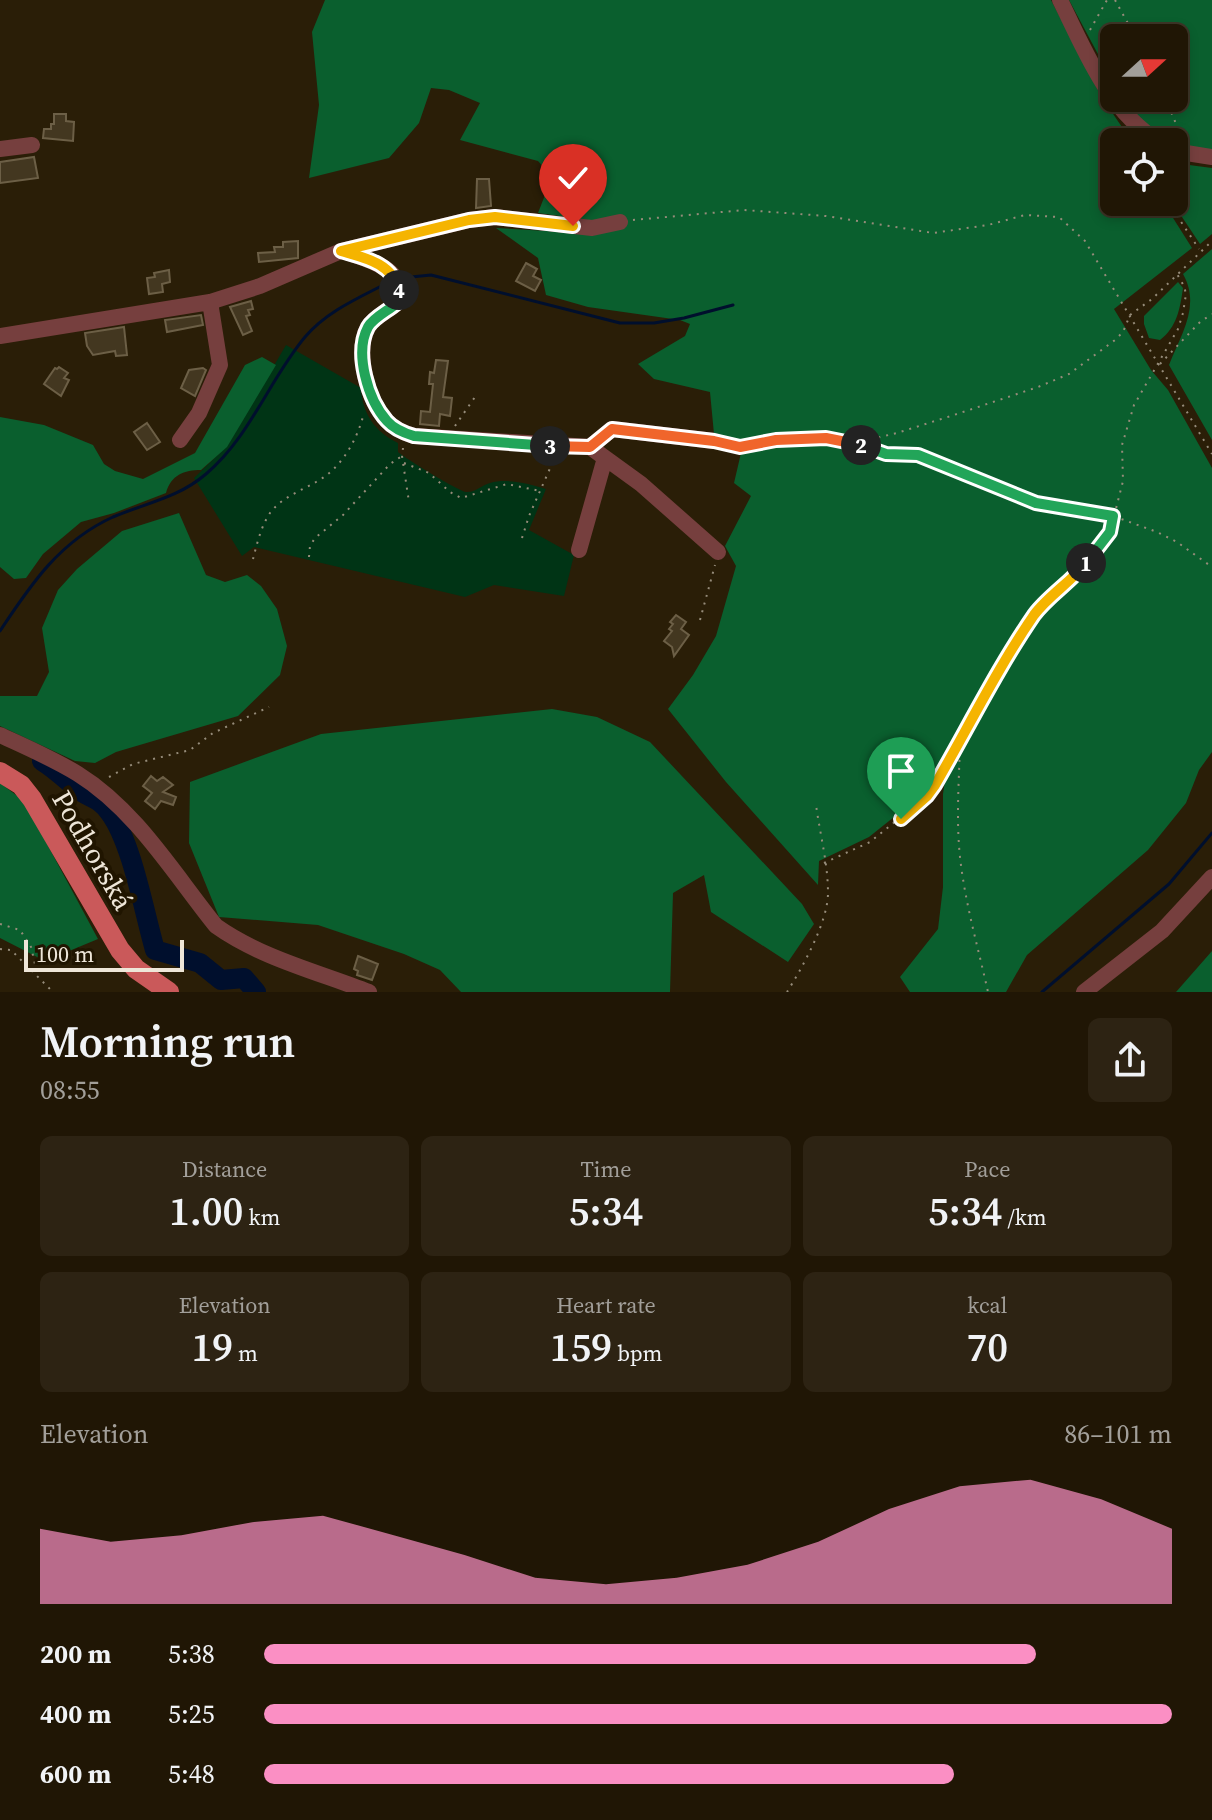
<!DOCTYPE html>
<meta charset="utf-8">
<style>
:root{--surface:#201605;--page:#2d2313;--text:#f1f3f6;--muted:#a29f9a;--line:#3d3527;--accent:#fb8fc4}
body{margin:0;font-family:"Source Serif 4",serif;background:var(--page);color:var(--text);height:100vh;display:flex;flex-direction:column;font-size:30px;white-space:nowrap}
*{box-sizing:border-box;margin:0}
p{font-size:26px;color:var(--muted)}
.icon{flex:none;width:44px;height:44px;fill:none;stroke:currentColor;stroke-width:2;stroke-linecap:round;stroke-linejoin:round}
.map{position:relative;height:992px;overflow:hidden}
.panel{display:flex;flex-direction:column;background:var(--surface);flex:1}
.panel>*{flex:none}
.needle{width:52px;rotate:69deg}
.buttons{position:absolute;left:1100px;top:24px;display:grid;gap:16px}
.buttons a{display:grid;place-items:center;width:88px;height:88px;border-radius:12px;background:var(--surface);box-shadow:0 4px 12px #0003,0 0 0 2px var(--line);font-size:40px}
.scale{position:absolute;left:24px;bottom:20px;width:160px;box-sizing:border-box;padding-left:8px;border:4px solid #eee6d8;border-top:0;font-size:22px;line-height:28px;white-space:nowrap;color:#eee6d8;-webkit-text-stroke:6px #201500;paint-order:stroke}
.pin{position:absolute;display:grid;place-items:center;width:68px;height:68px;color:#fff;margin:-82px -34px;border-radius:50% 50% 50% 0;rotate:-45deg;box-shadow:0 0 8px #0007}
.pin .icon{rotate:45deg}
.km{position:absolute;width:40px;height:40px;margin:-20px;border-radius:50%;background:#222;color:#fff;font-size:22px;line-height:40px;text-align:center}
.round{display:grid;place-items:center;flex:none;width:84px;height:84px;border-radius:12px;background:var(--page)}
.summary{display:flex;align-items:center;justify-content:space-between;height:136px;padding:0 40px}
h1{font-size:44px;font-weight:600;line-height:60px}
.metrics{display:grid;grid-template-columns:repeat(3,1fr);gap:12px;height:136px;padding:8px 40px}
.metrics div{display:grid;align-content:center;border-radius:12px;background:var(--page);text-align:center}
.metrics b{font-size:40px;font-weight:600}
.metrics small{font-size:22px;font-weight:400}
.metrics p{font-size:22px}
.chart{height:224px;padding:16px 40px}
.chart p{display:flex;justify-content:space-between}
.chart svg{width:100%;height:144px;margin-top:8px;fill:var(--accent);opacity:.7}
ul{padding:0 40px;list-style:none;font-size:26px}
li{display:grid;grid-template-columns:128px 96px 1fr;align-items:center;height:60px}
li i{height:20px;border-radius:10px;background:var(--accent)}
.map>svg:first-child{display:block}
.green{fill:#003415}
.forest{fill:#0a5f2e}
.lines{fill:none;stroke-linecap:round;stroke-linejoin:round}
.stream{stroke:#000f2d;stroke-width:3}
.river{stroke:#000f2d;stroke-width:20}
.building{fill:#433720;stroke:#6c5f46;stroke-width:2}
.path{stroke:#968c7a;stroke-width:2;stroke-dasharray:2 6;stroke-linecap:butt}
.minor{stroke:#763f3e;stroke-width:16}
.major{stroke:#ca595a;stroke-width:20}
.split-1-casing{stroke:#fff;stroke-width:16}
.split-2-casing{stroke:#fff;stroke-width:16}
.split-3-casing{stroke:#fff;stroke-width:16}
.split-4-casing{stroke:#fff;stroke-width:16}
.split-5-casing{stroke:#fff;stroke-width:16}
.split-1{stroke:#f5b400;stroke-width:10}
.split-2{stroke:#22a559;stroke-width:10}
.split-3{stroke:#f0652b;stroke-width:10}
.split-4{stroke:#22a559;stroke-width:10}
.split-5{stroke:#f5b400;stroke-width:10}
.labels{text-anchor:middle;stroke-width:8;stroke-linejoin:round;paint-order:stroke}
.street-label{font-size:28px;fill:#eee6d8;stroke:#201500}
</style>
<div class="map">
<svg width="1212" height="992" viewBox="0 0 1212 992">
<rect width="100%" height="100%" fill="#2a1e07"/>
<path class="green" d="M 286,345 L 361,388 C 362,413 375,432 398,443 L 398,452 C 405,458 461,493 467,492 C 476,492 482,485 490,483 C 507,478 530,484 546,489 L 529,530 L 574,555 L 564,596 L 494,585 L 465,597 L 254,547 L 242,556 L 194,478 L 227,446 Z"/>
<path class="forest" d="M 325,0 L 1051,0 L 1101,96 L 1132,142 L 1114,142 L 1114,202 L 1163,202 L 1192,248 L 1114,309 L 1151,370 L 1168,390 L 1212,468 L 1212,752 L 1199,770 L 1186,803 L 1148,850 L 1027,955 L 1006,992 L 910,992 L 900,977 L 938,929 L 943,887 L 943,794 L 947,767 L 942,766 L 899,813 L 869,837 L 819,861 L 818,885 L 726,782 L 668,709 L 693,675 L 716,636 L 736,566 L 725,546 L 751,496 L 734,483 L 741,453 L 756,451 L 757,445 L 714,434 L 710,392 L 654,379 L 638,364 L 685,336 L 690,324 L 680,320 L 588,307 L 546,295 L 538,258 L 496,228 L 599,234 L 595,221 L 538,213 L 552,177 L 538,161 L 460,140 L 480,103 L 449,90 L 431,88 L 419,123 L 389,158 L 309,178 L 319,105 L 312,32 Z
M 1069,0 L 1212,0 L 1212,150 L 1181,146 L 1131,116 L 1122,98 L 1174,98 L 1174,38 L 1114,38 L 1114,84 Z
M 1174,163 L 1212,168 L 1212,234 L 1200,244 L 1172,202 L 1174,202 Z
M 1212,249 L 1212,440 L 1169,365 C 1181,334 1201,306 1183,274 Z
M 1178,282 L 1183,288 C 1180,309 1177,327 1160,340 L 1149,338 L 1144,324 L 1144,316 Z
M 262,357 L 276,365 L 227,447 L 201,470 C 184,470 171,475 166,493 L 114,513 L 81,522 L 43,554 L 26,578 L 14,579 L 0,567 L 0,417 L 44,425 L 93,445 L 104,464 L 115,471 L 143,479 L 195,453 L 245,365 Z
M 179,513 L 206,575 L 225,582 L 247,575 L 261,586 L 277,609 L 287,646 L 280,675 L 238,716 L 116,752 L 95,763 L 75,761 L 0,726 L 0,696 L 37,696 L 49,672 L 42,628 L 58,590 L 77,569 L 122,531 Z
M 552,709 L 597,717 L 650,742 L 802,904 L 814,924 L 788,962 L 711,912 L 704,875 L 673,893 L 670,992 L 461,992 L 440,970 L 404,954 L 318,925 L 219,917 L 189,843 L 190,782 L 321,734 Z
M 0,783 L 24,801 L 98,939 L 45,961 L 0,938 Z
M 1212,951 L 1212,992 L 1176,992 Z"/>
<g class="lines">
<path class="stream" d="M 401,278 L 431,275 L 620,323 L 654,323 L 684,318 L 733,305
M 0,631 C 31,584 60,541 113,517 C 146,503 178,498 206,474 C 250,437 269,380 305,337 C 328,310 361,297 391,281
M 1042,992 L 1169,884 L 1212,833"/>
<path class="river" d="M 42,761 C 55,769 64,778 76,788 C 88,798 98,796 110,813 C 132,843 144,912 155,950 L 200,963 L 221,980 L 244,978 L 256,992"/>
</g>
<path class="building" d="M 54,114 L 66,114 L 66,121 L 74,122 L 73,141 L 43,138 L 44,129 L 51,129 L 51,124 L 54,124 Z
M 34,157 L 38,178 L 0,183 L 0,162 Z
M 477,179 L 489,179 L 491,206 L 476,208 Z
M 298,241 L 298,258 L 259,262 L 258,253 L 275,252 L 274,247 L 283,247 L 283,242 Z
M 526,263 L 537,269 L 533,276 L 541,280 L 535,291 L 516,281 Z
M 169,270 L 170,282 L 162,284 L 163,292 L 149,294 L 147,278 L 155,277 L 154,273 Z
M 251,301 L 253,309 L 248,310 L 250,315 L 246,316 L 252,331 L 243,335 L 230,307 Z
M 201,315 L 203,325 L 167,332 L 165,320 Z
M 124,327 L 127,355 L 116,356 L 115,351 L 93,355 L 87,346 L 85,333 Z
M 436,360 L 448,361 L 443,397 L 452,398 L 450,416 L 440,414 L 439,426 L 420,424 L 421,411 L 430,412 L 433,384 L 429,384 L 430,372 L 434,373 Z
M 59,367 L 68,373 L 64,378 L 69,380 L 61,396 L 44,384 L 55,368 L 57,369 Z
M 203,368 L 206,370 L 195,396 L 181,388 L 189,370 Z
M 147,423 L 160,442 L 147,450 L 134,432 Z
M 676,615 L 686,622 L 681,629 L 689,635 L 674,656 L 672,647 L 664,641 L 672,631 L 669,629 L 673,624 L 670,622 Z
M 151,776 L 157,781 L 163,777 L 173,785 L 163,792 L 176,797 L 173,805 L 161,801 L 155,809 L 145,801 L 152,793 L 143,786 Z
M 358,956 L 378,964 L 372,980 L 357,975 L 358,971 L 354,969 Z"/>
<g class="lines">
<path class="path" d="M 1115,0 L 1136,38
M 1090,30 L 1107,0
M 1165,98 L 1183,140
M 1168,202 L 1199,249
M 633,220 L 744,210 L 826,216 L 933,233 L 988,225 L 1025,215 L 1059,217 L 1085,241 L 1212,454
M 1160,364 L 1200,322 L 1212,314
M 455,426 L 477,394
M 855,443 L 897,433 L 954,415 L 1038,387 L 1069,374 L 1115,340 L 1123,332 L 1130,315 L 1152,299 L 1212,241
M 728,444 L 740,447 L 776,440 L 826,438 L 854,443 L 886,454 L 918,455 L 1036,503 L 1113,516 L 1157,532 L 1177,542 L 1212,567
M 403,448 L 402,456 L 409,502
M 404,463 L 429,473 L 450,492 L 461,498 L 507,484 L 540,491
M 522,538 L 529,516 L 555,457
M 309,557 L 310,546 L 315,538 L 343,515 L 390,464 L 402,456
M 253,559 C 257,544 261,526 270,513 C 281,498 300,491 316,482 C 342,468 357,440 364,413
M 700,620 L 715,565
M 960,744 C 959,781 956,819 960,857 C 965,903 978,947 988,992
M 109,777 L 133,764 L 190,750 L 213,733 L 269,707
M 824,863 L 870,842 L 927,796 L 1005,660 L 1037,611 L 1075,577 L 1110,532 L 1123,481 L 1122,445 L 1134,405 L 1178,329 L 1183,313 L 1186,294 L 1184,286 L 1177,274
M 0,924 L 20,930 L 31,947 L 38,977
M 0,949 L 11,950 L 53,992
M 787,992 C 802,968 828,922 828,893 C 828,864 820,834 816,805"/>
<path class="minor" d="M 1060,0 C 1086,52 1107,109 1159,142
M 0,149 L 32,145
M 1174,151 L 1212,157
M 343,251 C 366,259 410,269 397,303 C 388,311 374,317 368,327 C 354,353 368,401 387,421 C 394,429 404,433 414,436 L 590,447 L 641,484 L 718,552
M 0,336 L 210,302 L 260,286 L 341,251 L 469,220 L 495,217 L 592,228 L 620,222
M 180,440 L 199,413 L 220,365 L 210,302
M 590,447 L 612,429 L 714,441
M 579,550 L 605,458
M 0,735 C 26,747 54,759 78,774 C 136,810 174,874 216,926 C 261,958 318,972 369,992
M 1084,992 L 1162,931 L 1212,877"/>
<path class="major" d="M 0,772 L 21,785 L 32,799 L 120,950 L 136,969 L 169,992"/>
</g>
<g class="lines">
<defs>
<path id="split-1" d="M 901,819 L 927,796 L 935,785 C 968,728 997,669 1034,615 C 1048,596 1071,582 1086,563"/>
<path id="split-2" d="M 861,445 L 886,454 L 918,455 L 1036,503 L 1113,516 L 1110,532 L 1086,563"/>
<path id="split-3" d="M 550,446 L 590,447 L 612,429 L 714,441 L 740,447 L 776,440 L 826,438 L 861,445"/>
<path id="split-4" d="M 399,290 L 397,303 C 388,311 374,317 368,327 C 354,353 368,400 387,421 C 394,429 404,433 414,436 L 550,446"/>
<path id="split-5" d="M 399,290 C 392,263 365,258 341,251 L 469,220 L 495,217 L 573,226"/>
</defs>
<use href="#split-1" class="split-1-casing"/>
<use href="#split-2" class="split-2-casing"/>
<use href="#split-3" class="split-3-casing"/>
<use href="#split-4" class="split-4-casing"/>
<use href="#split-5" class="split-5-casing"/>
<use href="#split-1" class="split-1"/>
<use href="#split-2" class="split-2"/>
<use href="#split-3" class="split-3"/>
<use href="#split-4" class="split-4"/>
<use href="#split-5" class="split-5"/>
</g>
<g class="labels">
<g class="street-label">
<text transform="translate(93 850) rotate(60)" y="10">Podhorská</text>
</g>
</g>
</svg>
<div class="buttons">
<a><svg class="needle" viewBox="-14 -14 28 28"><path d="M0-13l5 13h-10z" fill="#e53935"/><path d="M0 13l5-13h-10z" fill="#a29f9a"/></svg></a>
<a><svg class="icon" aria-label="locate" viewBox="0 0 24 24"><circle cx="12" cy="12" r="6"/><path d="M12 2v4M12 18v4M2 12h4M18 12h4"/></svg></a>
</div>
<div class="scale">100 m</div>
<div class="pin" style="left:901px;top:819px;background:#1e9e55"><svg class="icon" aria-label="arrive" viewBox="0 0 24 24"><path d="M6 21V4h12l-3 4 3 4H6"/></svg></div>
<div class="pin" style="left:573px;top:226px;background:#d93025"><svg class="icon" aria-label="check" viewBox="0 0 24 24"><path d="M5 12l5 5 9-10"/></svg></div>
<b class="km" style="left:1086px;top:563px">1</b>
<b class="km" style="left:861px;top:445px">2</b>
<b class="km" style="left:550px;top:446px">3</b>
<b class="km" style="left:399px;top:290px">4</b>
</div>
<section class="panel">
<div class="summary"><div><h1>Morning run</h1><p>08:55</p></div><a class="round"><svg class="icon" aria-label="share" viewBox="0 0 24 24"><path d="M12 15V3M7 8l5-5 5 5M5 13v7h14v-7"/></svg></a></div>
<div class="metrics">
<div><p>Distance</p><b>1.00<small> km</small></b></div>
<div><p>Time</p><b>5:34</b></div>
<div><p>Pace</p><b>5:34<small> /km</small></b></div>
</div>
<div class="metrics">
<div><p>Elevation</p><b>19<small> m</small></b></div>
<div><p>Heart rate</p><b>159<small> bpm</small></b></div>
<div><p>kcal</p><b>70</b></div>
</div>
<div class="chart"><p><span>Elevation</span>86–101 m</p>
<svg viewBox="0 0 160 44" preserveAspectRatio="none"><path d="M0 44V21L10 25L20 23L30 19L40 17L50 23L60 29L70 36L80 38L90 36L100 32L110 25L120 15L130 8L140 6L150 12L160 21V44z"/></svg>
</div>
<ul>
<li><b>200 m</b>5:38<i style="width:85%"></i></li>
<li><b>400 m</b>5:25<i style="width:100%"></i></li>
<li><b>600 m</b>5:48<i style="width:76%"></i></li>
</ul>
</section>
